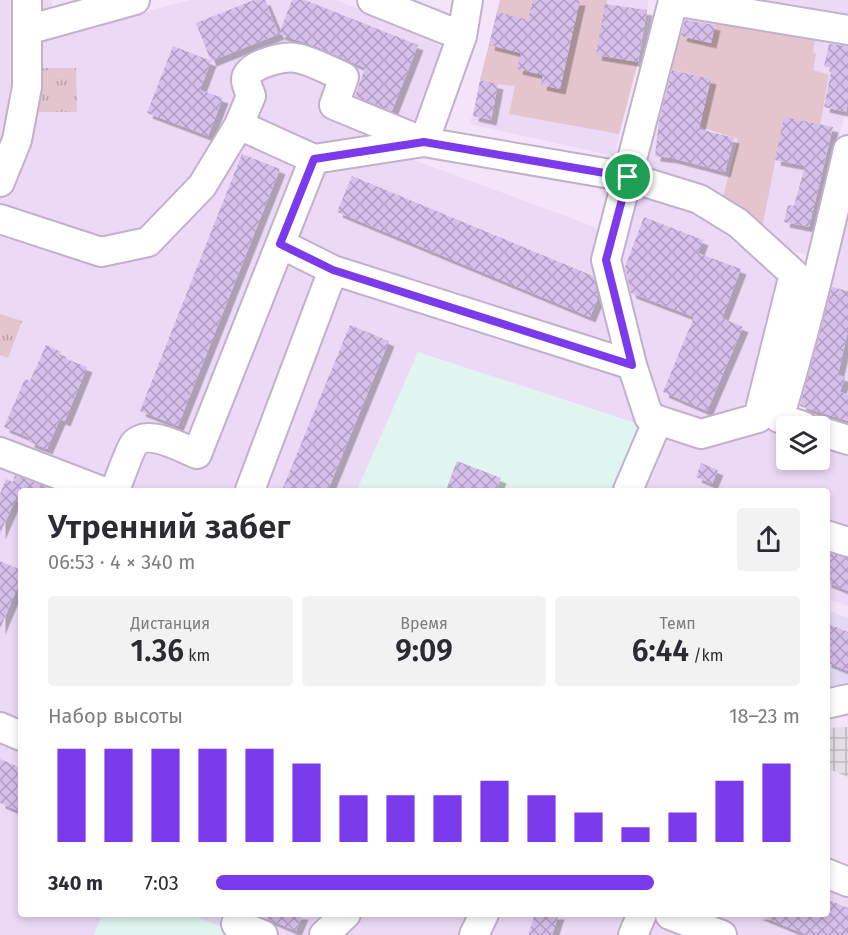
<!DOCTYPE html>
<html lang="ru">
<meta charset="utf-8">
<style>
:root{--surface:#fff;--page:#f2f2f3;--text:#2b2b33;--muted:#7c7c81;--accent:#7c3aed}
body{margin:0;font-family:"Fira Sans",sans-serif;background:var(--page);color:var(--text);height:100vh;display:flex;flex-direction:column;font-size:22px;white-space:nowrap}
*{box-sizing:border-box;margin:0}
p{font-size:20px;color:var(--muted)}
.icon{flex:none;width:33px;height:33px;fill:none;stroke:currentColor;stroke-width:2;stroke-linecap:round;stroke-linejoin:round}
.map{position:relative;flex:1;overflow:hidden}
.details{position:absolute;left:18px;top:488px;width:812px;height:429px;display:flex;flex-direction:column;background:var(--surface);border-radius:6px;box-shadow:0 3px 9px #0003}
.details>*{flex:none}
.tools{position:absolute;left:776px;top:416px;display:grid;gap:12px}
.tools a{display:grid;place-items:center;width:54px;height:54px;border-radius:6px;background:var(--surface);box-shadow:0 3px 9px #0003;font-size:30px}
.pin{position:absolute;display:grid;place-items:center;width:51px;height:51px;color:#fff;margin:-26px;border:3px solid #fff;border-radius:50%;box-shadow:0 2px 6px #0007}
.round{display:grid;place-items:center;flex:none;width:63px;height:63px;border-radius:6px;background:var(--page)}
.headline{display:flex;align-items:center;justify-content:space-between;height:102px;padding:0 30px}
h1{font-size:33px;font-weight:600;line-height:45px}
.stats{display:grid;grid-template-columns:repeat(3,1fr);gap:9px;height:102px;padding:6px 30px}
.stats div{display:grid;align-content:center;border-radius:6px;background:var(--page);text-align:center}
.stats b{font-size:30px;font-weight:600}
.stats small{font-size:16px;font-weight:400}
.stats p{font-size:16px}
.chart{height:168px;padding:12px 30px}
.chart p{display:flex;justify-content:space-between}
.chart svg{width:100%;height:108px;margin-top:6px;stroke:var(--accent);stroke-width:6}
ul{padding:0 30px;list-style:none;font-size:20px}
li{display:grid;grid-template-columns:96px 72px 1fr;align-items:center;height:45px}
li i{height:15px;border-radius:8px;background:var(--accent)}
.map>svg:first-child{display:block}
.residential{fill:#ecd9f5;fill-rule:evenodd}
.commercial{fill:#e6d9f8}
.industrial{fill:url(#industrial-grid)}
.education{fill:#e1f5f0}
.green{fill:#e4c4cd}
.park{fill:url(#park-tufts)}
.building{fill:url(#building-cross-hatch);filter:url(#shadow)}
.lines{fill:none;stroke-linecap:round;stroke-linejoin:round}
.minor-casing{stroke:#c2b1cd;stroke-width:32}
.minor{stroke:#fff;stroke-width:28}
.route-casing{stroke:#fff;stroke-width:12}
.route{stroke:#7c3aed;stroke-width:8}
</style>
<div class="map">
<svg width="848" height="935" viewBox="0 0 848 935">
<defs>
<pattern id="industrial-grid" width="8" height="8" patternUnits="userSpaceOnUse" patternTransform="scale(1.5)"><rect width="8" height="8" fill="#e5dee9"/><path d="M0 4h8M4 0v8" fill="none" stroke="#bdb6c1"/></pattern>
<pattern id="park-tufts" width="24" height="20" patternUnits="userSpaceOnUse" patternTransform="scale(1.5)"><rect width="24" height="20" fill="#e4c4cd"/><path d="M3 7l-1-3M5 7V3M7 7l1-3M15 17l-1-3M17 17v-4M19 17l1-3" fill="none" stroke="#bca1ab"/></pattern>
<pattern id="building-cross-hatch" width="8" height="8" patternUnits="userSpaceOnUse" patternTransform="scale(1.5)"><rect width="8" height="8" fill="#d6bfeb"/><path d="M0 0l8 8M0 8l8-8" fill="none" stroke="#b19dc3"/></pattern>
<filter id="shadow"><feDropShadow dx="5.5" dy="5.5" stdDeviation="0" flood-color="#0004"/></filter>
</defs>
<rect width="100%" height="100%" fill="#f4e4f9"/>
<path class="residential" d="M 0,0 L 52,0 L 51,37 L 190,0 L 336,0 L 427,36 L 448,53 L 411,159 L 622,237 L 638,189 L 705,217 L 800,299 L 772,404 L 848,428 L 848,606 L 827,599 L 826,490 L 21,490 L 21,914 L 826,914 L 827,858 L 848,866 L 848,935 L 0,935 ZM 786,426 L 819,426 L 819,459 L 786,459 Z
M 500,0 L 649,0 L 638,62 L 614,156 L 470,124 Z
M 747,0 L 848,0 L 848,15 Z
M 683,13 L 848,41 L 848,102 L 809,256 L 783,247 L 723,197 L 647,166 Z
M 848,200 L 848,422 L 797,406 Z"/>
<path class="commercial" d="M 827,610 L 848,618 L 848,686 L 827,690 Z"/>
<path class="industrial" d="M 848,727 L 848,777 L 829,769 L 826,760 L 827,728 Z"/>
<path class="education" d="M 418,352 L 645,426 L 617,490 L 357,490 Z
M 102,914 L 189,914 L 243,935 L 94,935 Z"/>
<path class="green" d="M 500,0 L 607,0 L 597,55 L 638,62 L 619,134 L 509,114 L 515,86 L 498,84 L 480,80 Z
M 716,19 L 816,34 L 813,52 L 816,54 L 813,70 L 829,75 L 820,125 L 784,117 L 761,233 L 723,197 L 738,139 L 689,123 L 661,117 L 663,97 L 704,106 L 711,79 L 670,69 L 679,36 L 711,43 Z"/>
<path class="park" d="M 39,68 L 76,68 L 77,112 L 39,112 Z
M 0,314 L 22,321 L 8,358 L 0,355 Z"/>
<path class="building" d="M 254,0 L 265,0 L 279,34 L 211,61 L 196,23 Z
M 292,0 L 305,0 L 418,45 L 392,111 L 355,96 L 365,68 L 320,48 L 279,34 Z
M 533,0 L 580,0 L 560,89 L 541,85 L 543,75 L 517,69 L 521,53 L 489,45 L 497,12 L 528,20 Z
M 605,4 L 647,10 L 638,62 L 596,55 Z
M 685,20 L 715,25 L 711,43 L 681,36 Z
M 829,44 L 848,46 L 848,102 L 846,112 L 824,107 L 832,68 L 824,66 Z
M 173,46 L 211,61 L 200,90 L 223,98 L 208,136 L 147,113 Z
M 672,70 L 711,79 L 699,129 L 734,138 L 725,172 L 672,158 L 655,156 L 659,121 Z
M 480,80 L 498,84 L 491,120 L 473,116 Z
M 784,117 L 833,127 L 809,227 L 784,222 L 788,205 L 794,206 L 805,166 L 775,160 Z
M 242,154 L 280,169 L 178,426 L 140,411 Z
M 352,176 L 593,276 L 598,298 L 590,317 L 337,212 Z
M 644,217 L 703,240 L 698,253 L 741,269 L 722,318 L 743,327 L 707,411 L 663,392 L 694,317 L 631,293 L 625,267 Z
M 832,287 L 848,291 L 848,331 L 838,375 L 845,377 L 840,392 L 848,394 L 848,421 L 800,406 Z
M 350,325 L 389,341 L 328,490 L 282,490 Z
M 46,345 L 61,352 L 59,356 L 87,367 L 65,421 L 60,419 L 47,449 L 29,442 L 30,438 L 4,427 L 25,379 L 30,381 Z
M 457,461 L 501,478 L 496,490 L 446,490 Z
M 701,463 L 718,470 L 712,484 L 696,477 Z
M 15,475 L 54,490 L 21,490 L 21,503 L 15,500 L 0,534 L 0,494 L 6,479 L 13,482 Z
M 826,552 L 848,558 L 848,591 L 826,582 Z
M 0,561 L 21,570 L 21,579 L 0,629 Z
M 826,623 L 848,632 L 848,671 L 826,662 Z
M 0,759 L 21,768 L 21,812 L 0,803 Z
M 826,899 L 848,908 L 848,935 L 807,935 L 756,914 L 826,914 Z
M 256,914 L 303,914 L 296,931 Z
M 535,914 L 559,914 L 552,935 L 528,935 Z"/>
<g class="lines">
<defs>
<path id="minor" d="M 27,0 L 27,30
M 372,0 L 462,36
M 314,159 L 424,142 L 628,177 L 699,199 L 738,223 L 794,274 L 758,418 L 701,434 L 649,417 L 632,365
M 0,182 L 17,140 L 27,87 L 27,30 L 135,0
M 0,219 L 101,252 L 148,242 L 202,186 L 239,125
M 281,244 L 333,270 L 632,365 L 606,260 L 673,1 L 848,30
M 803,426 L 779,418 C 806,330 827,240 848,150
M 819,431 L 848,440
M 0,452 L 99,490
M 115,490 C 119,481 130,448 135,443 C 149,429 182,448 197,454 L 314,159 L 239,125 L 251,96 C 249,89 243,80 248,74 C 255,63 284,56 296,58 C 310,60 330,71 344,77 L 334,105 L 424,142 L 462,36 L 468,0
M 250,490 L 333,270
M 628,490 L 658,420
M 826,535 L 848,542
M 826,704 L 848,699
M 0,727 L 21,736
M 826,873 L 848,882
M 240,914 L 236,924 L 263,935
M 670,915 L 722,935
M 324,935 L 346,914
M 474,935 L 484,914
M 633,935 L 642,914"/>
</defs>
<use href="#minor" class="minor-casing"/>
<use href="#minor" class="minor"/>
</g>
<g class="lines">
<defs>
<path id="route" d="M 424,142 L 628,177 L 606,260 L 632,365 L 333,270 L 280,244 L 314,159 Z"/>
</defs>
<use href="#route" class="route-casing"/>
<use href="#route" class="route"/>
</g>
</svg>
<div class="tools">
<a><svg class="icon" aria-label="layers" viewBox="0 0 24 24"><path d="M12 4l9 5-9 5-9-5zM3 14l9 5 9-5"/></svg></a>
</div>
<div class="pin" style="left:628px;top:177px;background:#1e9e55"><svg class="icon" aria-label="arrive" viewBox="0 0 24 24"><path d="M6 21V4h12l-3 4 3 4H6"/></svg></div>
<section class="details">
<div class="headline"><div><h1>Утренний забег</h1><p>06:53 · 4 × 340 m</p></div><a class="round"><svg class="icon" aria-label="share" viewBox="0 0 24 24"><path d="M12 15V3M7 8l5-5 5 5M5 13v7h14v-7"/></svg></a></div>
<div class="stats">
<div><p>Дистанция</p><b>1.36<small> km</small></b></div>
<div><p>Время</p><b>9:09</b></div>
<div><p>Темп</p><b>6:44<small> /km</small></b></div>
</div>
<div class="chart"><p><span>Набор высоты</span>18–23 m</p>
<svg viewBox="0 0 160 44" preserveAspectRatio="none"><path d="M5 44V6M15 44V6M25 44V6M35 44V6M45 44V6M55 44V12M65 44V25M75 44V25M85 44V25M95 44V19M105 44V25M115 44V32M125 44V38M135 44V32M145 44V19M155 44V12"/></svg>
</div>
<ul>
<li><b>340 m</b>7:03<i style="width:75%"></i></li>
</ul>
</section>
</div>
